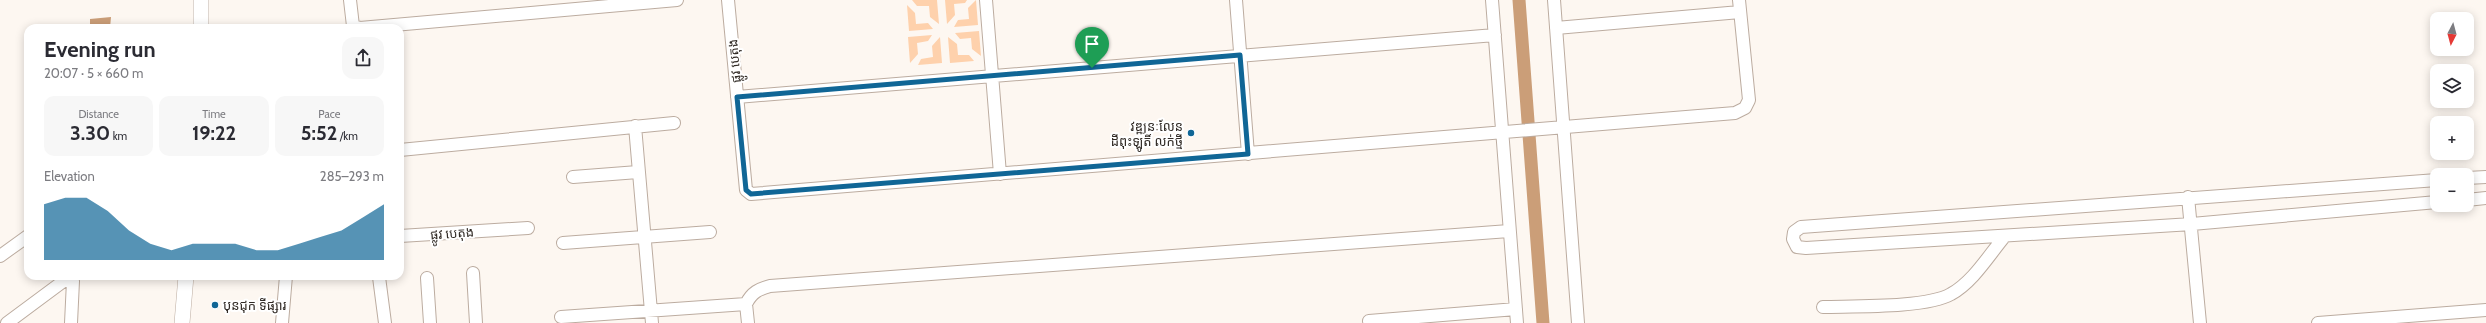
<!DOCTYPE html>
<meta charset="utf-8">
<style>
:root{--surface:#fff;--page:#f7f7f7;--text:#2b2b33;--muted:#7c7c81;--accent:#106696}
body{margin:0;font-family:Cabin,"Noto Sans Khmer",sans-serif;background:var(--page);color:var(--text);height:100vh;display:flex;flex-direction:column;font-size:15px;white-space:nowrap}
*{box-sizing:border-box;margin:0}
p{font-size:13px;color:var(--muted)}
.icon{flex:none;width:22px;height:22px;fill:none;stroke:currentColor;stroke-width:2;stroke-linecap:round;stroke-linejoin:round}
.map{position:relative;flex:1;overflow:hidden}
.drawer{position:absolute;left:24px;top:24px;width:380px;height:256px;display:flex;flex-direction:column;background:var(--surface);border-radius:12px;box-shadow:0 2px 10px #0003}
.drawer>*{flex:none}
.needle{width:26px;rotate:186deg}
.controls{position:absolute;left:2430px;top:12px;display:grid;gap:8px}
.controls a{display:grid;place-items:center;width:44px;height:44px;border-radius:8px;background:var(--surface);box-shadow:0 2px 10px #0003;font-size:20px}
.pin{position:absolute;display:grid;place-items:center;width:34px;height:34px;color:#fff;margin:-41px -17px;border-radius:50% 50% 50% 0;rotate:-45deg;box-shadow:0 0 4px #0007}
.pin .icon{rotate:45deg}
.round{display:grid;place-items:center;flex:none;width:42px;height:42px;border-radius:12px;background:var(--page)}
.overview{display:flex;align-items:center;justify-content:space-between;height:68px;padding:0 20px}
h1{font-size:22px;font-weight:700;line-height:30px}
.stats{display:grid;grid-template-columns:repeat(3,1fr);gap:6px;height:68px;padding:4px 20px}
.stats div{display:grid;align-content:center;border-radius:10px;background:var(--page);text-align:center}
.stats b{font-size:20px;font-weight:700}
.stats small{font-size:11px;font-weight:400}
.stats p{font-size:11px}
.chart{height:112px;padding:8px 20px}
.chart p{display:flex;justify-content:space-between}
.chart svg{width:100%;height:72px;margin-top:4px;fill:var(--accent);opacity:.7}
.map>svg:first-child{display:block}
.green{fill:#fed1ac}
.water{fill:#cb9e78}
.lines{fill:none;stroke-linecap:round;stroke-linejoin:round}
.canal{stroke:#cb9e78;stroke-width:13}
.minor-casing{stroke:#bcaca0;stroke-width:14}
.major-casing{stroke:#bcaca0;stroke-width:16}
.minor{stroke:#fff;stroke-width:12}
.major{stroke:#fff;stroke-width:15}
.route-casing{stroke:#fff;stroke-width:8}
.route{stroke:#106696;stroke-width:5}
.poi-dot{fill:#106696;stroke:#fff;stroke-width:1.5}
.labels{text-anchor:middle;stroke-width:4;stroke-linejoin:round;paint-order:stroke}
.street-label{font-size:13px;fill:#312b26;stroke:#fff}
.poi-label{font-size:13px;fill:#312b26;stroke:#fff;text-anchor:end}
</style>
<div class="map">
<svg width="2486" height="323" viewBox="0 0 2486 323">
<rect width="100%" height="100%" fill="#fdf7f1"/>
<path class="green" d="M 912,0 L 937,0 L 939,24 L 930,17 L 929,6 L 917,6 Z
M 945,0 L 967,0 L 965,3 L 954,4 L 955,15 L 947,24 Z
M 976,0 L 978,25 L 954,27 L 958,20 L 969,19 L 968,8 Z
M 907,5 L 915,13 L 916,24 L 928,23 L 933,29 L 909,31 Z
M 979,31 L 981,56 L 972,49 L 971,38 L 960,39 L 955,33 Z
M 932,35 L 928,41 L 917,43 L 918,54 L 910,63 L 908,37 Z
M 940,37 L 942,63 L 918,65 L 921,59 L 933,57 L 932,46 Z
M 948,37 L 957,44 L 958,55 L 969,55 L 974,61 L 950,63 Z"/>
<path class="water" d="M 111,17 L 110,28 L 90,28 L 90,19 Z"/>
<g class="lines">
<path class="canal" d="M 1519,0 L 1543,323"/>
<defs>
<path id="minor" d="M 350,0 L 353,26 L 360,28 L 677,0
M 728,0 L 746,190 L 751,194 L 1735,113 L 1745,108 L 1749,100 L 1739,0
M 986,0 L 1000,174
M 1236,0 L 1248,154
M 1492,0 L 1517,323
M 1554,0 L 1578,323
M 1556,28 L 1740,12
M 737,97 L 1495,35
M 635,126 L 652,323
M 400,150 L 674,123
M 573,177 L 638,172
M 2467,178 L 2486,177
M 2437,180 L 1801,227 L 1794,232 L 1793,239 L 1797,247 L 1806,248 L 2192,224 L 2437,202
M 2188,197 L 2200,323
M 2467,200 L 2486,198
M 400,236 L 528,228
M 563,243 L 710,232
M 0,256 L 28,236
M 473,273 L 476,323
M 379,277 L 385,323
M 427,278 L 430,323
M 746,304 L 748,323
M 1823,307 C 1854,306 1927,308 1951,294 C 1973,282 1989,255 2005,236
M 561,317 L 746,304 C 752,292 759,289 770,286 L 1509,231
M 1369,321 L 1516,309
M 7,323 L 69,277 L 73,281 L 71,323
M 282,323 L 286,276
M 2318,323 L 2486,310"/>
<path id="major" d="M 201,28 L 201,0
M 182,323 L 186,276"/>
</defs>
<use href="#minor" class="minor-casing"/>
<use href="#major" class="major-casing"/>
<use href="#minor" class="minor"/>
<use href="#major" class="major"/>
</g>
<g class="lines">
<defs>
<path id="route" d="M 1240,55 L 1248,154 L 751,194 L 746,190 L 737,97 Z"/>
</defs>
<use href="#route" class="route-casing"/>
<use href="#route" class="route"/>
</g>
<g class="poi-dot">
<circle cx="1191" cy="133" r="4"/>
<circle cx="215" cy="305" r="4"/>
</g>
<g class="labels">
<g class="street-label">
<text transform="translate(734 61) rotate(-95)" y="5">ផ្លូវ បេតុង</text>
<text transform="translate(452 233) rotate(-4)" y="5">ផ្លូវ បេតុង</text>
</g>
<g class="poi-label">
<text x="1183" y="131">វឌ្ឍនៈលែន<tspan x="1183" dy="15">ដីពុះឡូតិ៍ លក់ថ្មី</tspan></text>
<text x="223" y="310" text-anchor="start">បុនជុក ទីផ្សារ</text>
</g>
</g>
</svg>
<div class="controls">
<a><svg class="needle" viewBox="-14 -14 28 28"><path d="M0-13l5 13h-10z" fill="#e53935"/><path d="M0 13l5-13h-10z" fill="#7c7c81"/></svg></a>
<a><svg class="icon" aria-label="layers" viewBox="0 0 24 24"><path d="M12 4l9 5-9 5-9-5zM3 14l9 5 9-5"/></svg></a>
<a>+</a>
<a>−</a>
</div>
<div class="pin" style="left:1092px;top:68px;background:#1e9e55"><svg class="icon" aria-label="arrive" viewBox="0 0 24 24"><path d="M6 21V4h12l-3 4 3 4H6"/></svg></div>
<section class="drawer">
<div class="overview"><div><h1>Evening run</h1><p>20:07 · 5 × 660 m</p></div><a class="round"><svg class="icon" aria-label="share" viewBox="0 0 24 24"><path d="M12 15V3M7 8l5-5 5 5M5 13v7h14v-7"/></svg></a></div>
<div class="stats">
<div><p>Distance</p><b>3.30<small> km</small></b></div>
<div><p>Time</p><b>19:22</b></div>
<div><p>Pace</p><b>5:52<small> /km</small></b></div>
</div>
<div class="chart"><p><span>Elevation</span>285–293 m</p>
<svg viewBox="0 0 160 44" preserveAspectRatio="none"><path d="M0 44V10L10 6L20 6L30 14L40 26L50 34L60 38L70 34L80 34L90 34L100 38L110 38L120 34L130 30L140 26L150 18L160 10V44z"/></svg>
</div>
</section>
</div>
